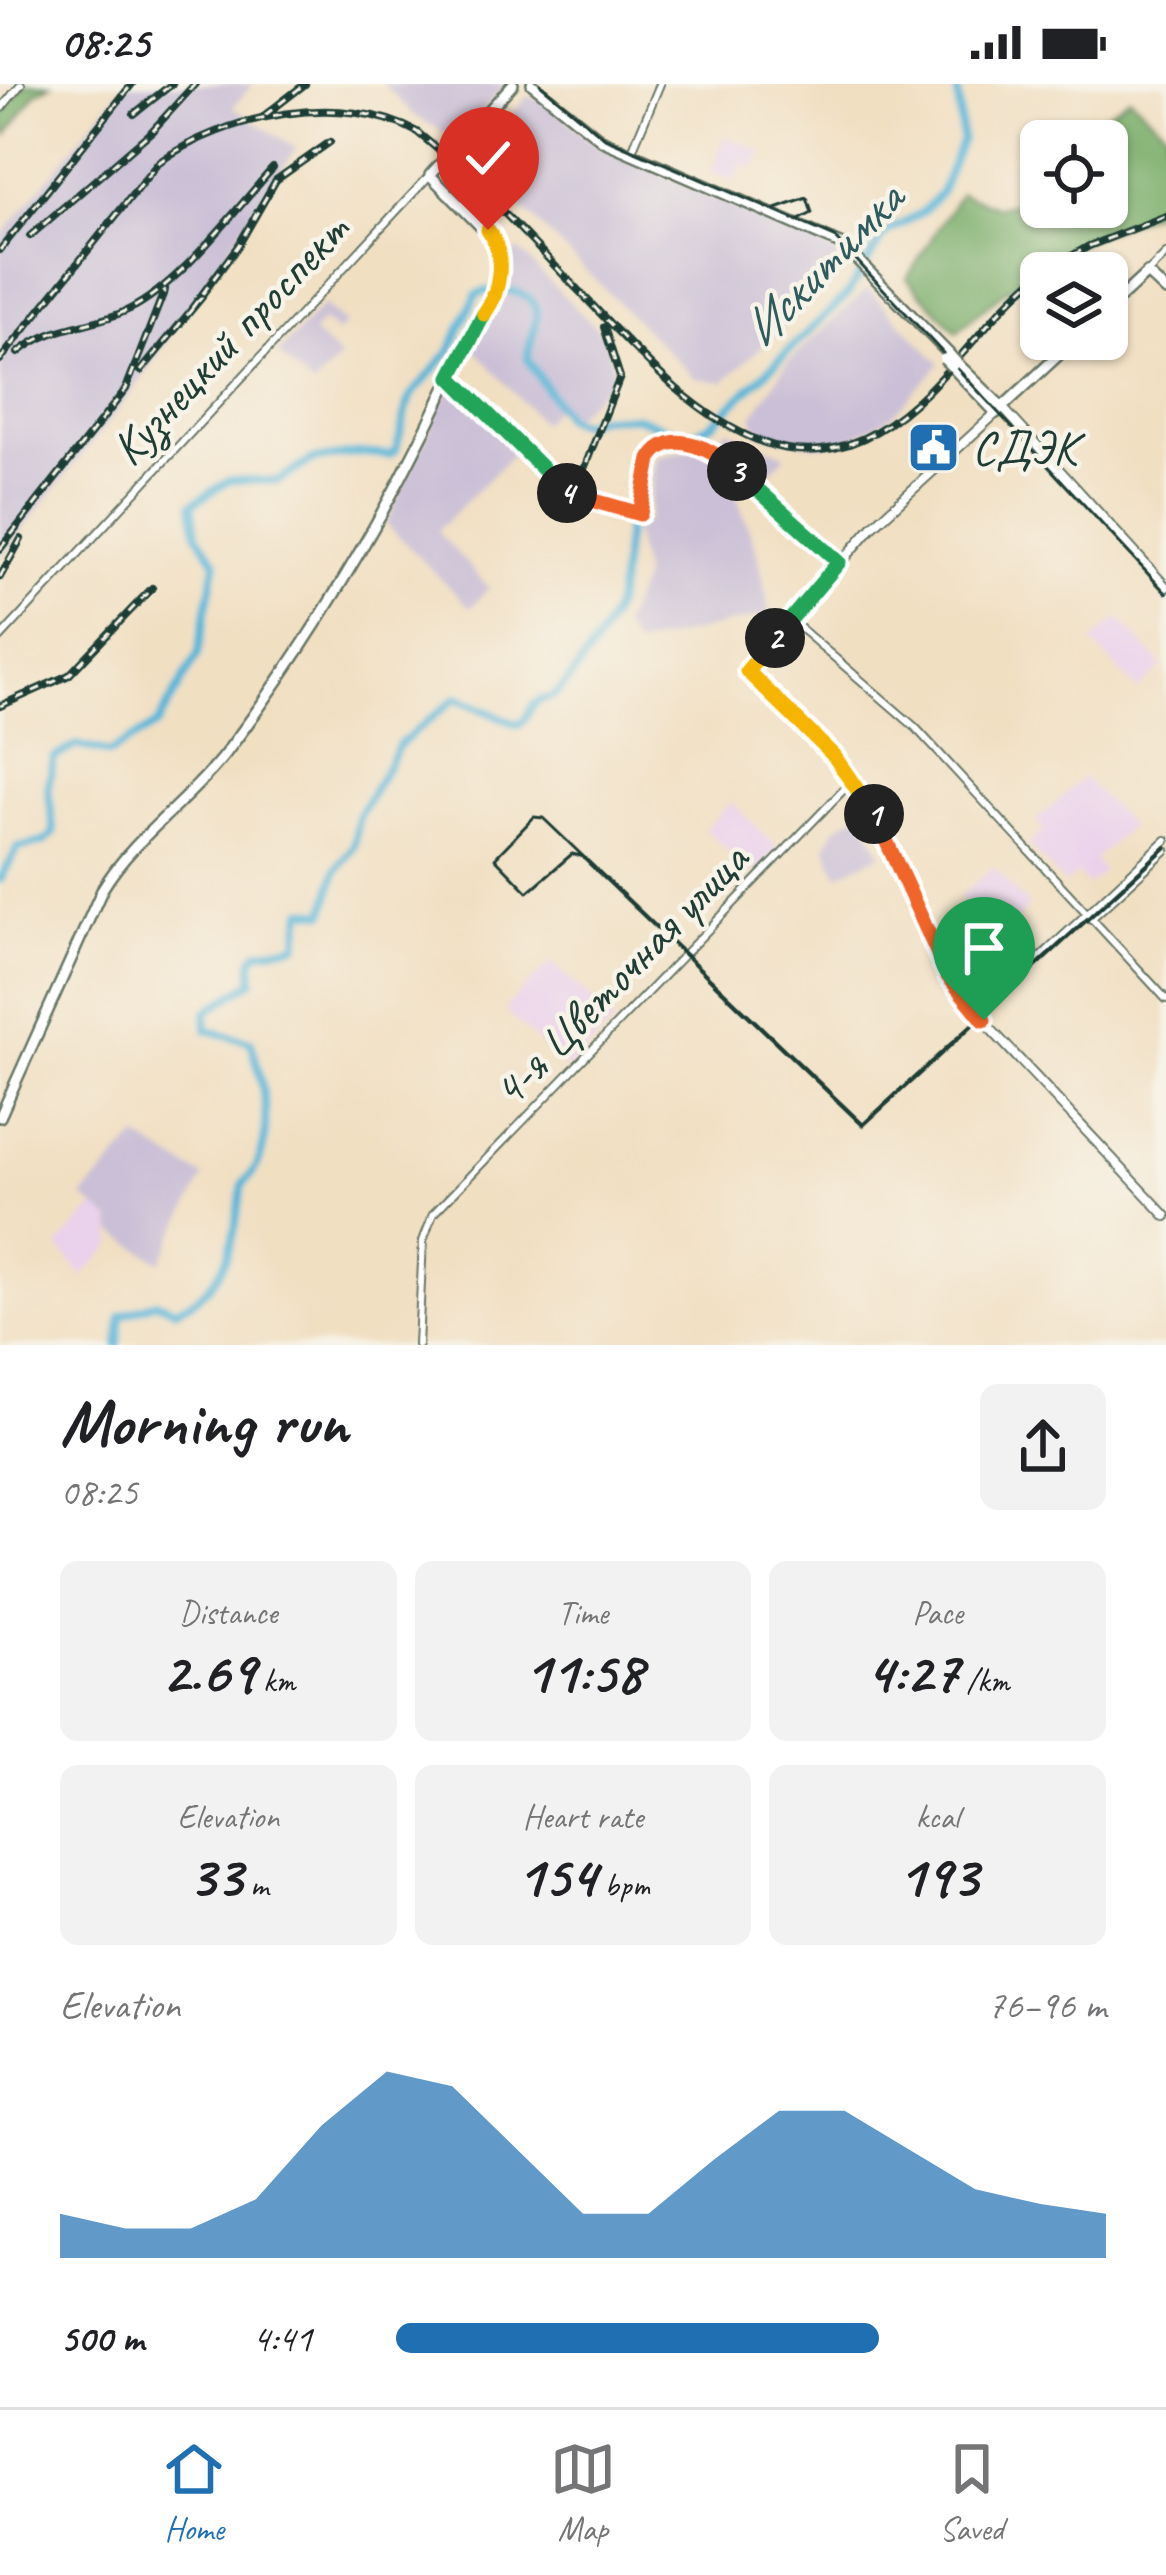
<!DOCTYPE html>
<meta charset="utf-8">
<style>
:root{--surface:#fff;--page:#f2f2f2;--text:#202124;--muted:#757577;--line:#e0e0e0;--accent:#1f6fb2}
body{margin:0;font-family:Caveat,sans-serif;background:var(--page);color:var(--text);height:100vh;display:flex;flex-direction:column;font-size:45px;white-space:nowrap}
*{box-sizing:border-box;margin:0}
p{font-size:39px;color:var(--muted)}
.icon{flex:none;width:66px;height:66px;fill:none;stroke:currentColor;stroke-width:2;stroke-linecap:round;stroke-linejoin:round}
.map{position:relative;height:1261px;overflow:hidden}
.details{display:flex;flex-direction:column;background:var(--surface);flex:1}
.details>*{flex:none}
.fabs{position:absolute;left:1020px;top:36px;display:grid;gap:24px}
.fabs a{display:grid;place-items:center;width:108px;height:108px;border-radius:18px;background:var(--surface);box-shadow:0 3px 9px #0004;font-size:60px}
.pin{position:absolute;display:grid;place-items:center;width:102px;height:102px;color:#fff;margin:-123px -51px;border-radius:50% 50% 50% 0;rotate:-45deg;box-shadow:0 0 12px #0007}
.pin .icon{rotate:45deg}
.km{position:absolute;width:60px;height:60px;margin:-30px;border-radius:50%;background:#222;color:#fff;font-size:33px;line-height:60px;text-align:center}
.round{display:grid;place-items:center;flex:none;width:126px;height:126px;border-radius:18px;background:var(--page)}
.overview{display:flex;align-items:center;justify-content:space-between;height:204px;padding:0 60px}
h1{font-size:66px;font-weight:600;line-height:90px}
.stats{display:grid;grid-template-columns:repeat(3,1fr);gap:18px;height:204px;padding:12px 60px}
.stats div{display:grid;align-content:center;border-radius:18px;background:var(--page);text-align:center}
.stats b{font-size:60px;font-weight:600}
.stats small{font-size:33px;font-weight:400}
.stats p{font-size:33px}
.chart{height:336px;padding:24px 60px}
.chart p{display:flex;justify-content:space-between}
.chart svg{width:100%;height:216px;margin-top:12px;fill:var(--accent);opacity:.7}
ul{padding:0 60px;list-style:none;font-size:39px}
li{display:grid;grid-template-columns:192px 144px 1fr;align-items:center;height:90px}
li i{height:30px;border-radius:15px;background:var(--accent)}
.status{display:flex;justify-content:space-between;align-items:center;height:84px;padding:0 60px;background:var(--surface);direction:ltr}
.status svg{height:33px;fill:currentColor}
.tabs{display:flex;justify-content:space-around;align-items:center;height:168px;border-top:3px solid var(--line);background:var(--surface);font-size:33px;color:var(--muted)}
.tabs a{display:grid;justify-items:center;gap:6px}
.tabs .on{color:var(--accent)}
.map>svg:first-child{display:block}
.built{fill:#ead1ec}
.industrial{fill:#cabfd6}
.forest{fill:#78ac68;stroke:#4c744e;stroke-width:3}
.lines{fill:none;stroke-linecap:round;stroke-linejoin:round}
.river{stroke:#5ab6d8;stroke-width:8}
.tertiary-casing{stroke:#687666;stroke-width:10}
.secondary-casing{stroke:#687666;stroke-width:12}
.primary-casing{stroke:#687666;stroke-width:14}
.tertiary{stroke:#fff;stroke-width:6}
.secondary{stroke:#fff;stroke-width:8}
.primary{stroke:#fff;stroke-width:9}
.tram{stroke:#1f3d34;stroke-width:3}
.rail-casing{stroke:#1f3d34;stroke-width:8}
.rail{stroke:#f7f3e8;stroke-width:3;stroke-dasharray:9;stroke-linecap:butt}
.primary-bridge-casing{stroke:#687666;stroke-width:14;stroke-linecap:butt}
.primary-bridge{stroke:#fff;stroke-width:9}
.split-1-casing{stroke:#fff;stroke-width:24}
.split-2-casing{stroke:#fff;stroke-width:24}
.split-3-casing{stroke:#fff;stroke-width:24}
.split-4-casing{stroke:#fff;stroke-width:24}
.split-5-casing{stroke:#fff;stroke-width:24}
.split-6-casing{stroke:#fff;stroke-width:24}
.split-1{stroke:#f0652b;stroke-width:15}
.split-2{stroke:#f5b400;stroke-width:15}
.split-3{stroke:#22a559;stroke-width:15}
.split-4{stroke:#f0652b;stroke-width:15}
.split-5{stroke:#22a559;stroke-width:15}
.split-6{stroke:#f5b400;stroke-width:15}
.labels{text-anchor:middle;stroke-width:9;stroke-linejoin:round;paint-order:stroke}
.street-label{font-size:48px;fill:#1f3d34;stroke:#f7f3e8}
.poi-label{font-size:48px;fill:#1f3d34;stroke:#f7f3e8;text-anchor:start}
.water-label{font-size:51px;font-style:italic;fill:#2e5b5d;stroke:#f7f3e8}
</style>
<div class="status"><b>08:25</b><svg viewBox="0 0 49 12"><path d="M0 12V9h3v3zM5 12V6h3v6zM10 12V3h3v9zM15 12V0h3v12zM26 1h20v11H26zM47 4h2v5h-2z"/></svg></div>
<div class="map">
<svg width="1166" height="1261" viewBox="0 0 1166 1261">
<rect width="100%" height="100%" fill="#f7f3e8"/>
<filter id="ink" filterUnits="userSpaceOnUse"><feTurbulence type="fractalNoise" baseFrequency=".00833" numOctaves="2"/><feDisplacementMap in="SourceGraphic" scale="24" xChannelSelector="R" yChannelSelector="G"/><feConvolveMatrix kernelMatrix="1 2 1 2 8 2 1 2 1" color-interpolation-filters="sRGB"/></filter>
<filter id="wash" filterUnits="userSpaceOnUse"><feTurbulence type="fractalNoise" baseFrequency=".004" numOctaves="4" result="noise"/><feDisplacementMap in="SourceGraphic" scale="48" xChannelSelector="R" yChannelSelector="G"/><feGaussianBlur stdDeviation="2.7" result="paint"/><feColorMatrix in="noise" values="0 0 0 0 0 0 0 0 0 0 0 0 0 0 0 0 0 1.4 0 .05"/><feComposite in="paint" operator="in"/></filter>
<g filter="url(#wash)">
<rect width="100%" height="100%" fill="#f1dfc2"/>
<path class="built" d="M 725,52 L 762,67 L 754,85 L 742,80 L 735,97 L 711,87 Z
M 1119,534 L 1163,582 L 1138,606 L 1092,558 Z
M 1083,693 L 1130,742 L 1094,776 L 1103,787 L 1088,801 L 1077,789 L 1065,800 L 1028,761 L 1044,746 L 1036,737 Z
M 731,718 L 779,765 L 753,790 L 705,745 Z
M 993,783 L 1029,823 L 997,854 L 959,813 Z
M 552,878 L 615,938 L 567,986 L 507,929 L 506,923 Z
M 95,1122 L 112,1137 L 113,1161 L 82,1192 L 58,1162 Z"/>
<path class="industrial" d="M 124,0 L 253,0 L 233,23 L 296,64 L 134,306 L 0,474 L 0,154 Z
M 383,0 L 506,0 L 456,55 L 415,32 Z
M 528,12 L 548,19 L 592,58 L 833,167 L 846,182 L 724,298 L 695,294 L 472,75 Z
M 518,166 L 601,249 L 611,273 L 613,294 L 572,333 L 558,320 L 541,339 L 469,259 L 499,217 L 506,177 Z
M 868,204 L 940,280 L 893,331 L 848,356 L 821,362 L 760,350 L 752,333 L 788,278 Z
M 323,221 L 345,240 L 337,249 L 323,237 L 313,249 L 340,274 L 313,303 L 278,270 Z
M 451,299 L 516,367 L 437,447 L 489,504 L 470,524 L 386,440 Z
M 727,345 L 786,371 L 758,402 L 713,362 Z
M 690,365 L 708,368 L 725,382 L 758,469 L 770,530 L 635,562 L 622,542 L 643,494 L 632,441 L 648,437 L 656,373 Z
M 860,728 L 882,770 L 838,791 L 826,762 L 836,743 Z
M 137,1053 L 204,1093 L 161,1178 L 113,1148 L 112,1136 L 82,1113 Z"/>
<path class="forest" d="M 25,0 L 51,0 L 35,10 L 7,51 L 0,32 Z
M 1130,13 L 1166,47 L 1166,123 C 1077,157 1027,182 957,248 L 907,194 L 960,109 L 997,123 L 1041,114 L 1041,123 L 1107,123 L 1107,57 L 1081,57 L 1096,37 Z"/>
<g class="lines">
<path class="river" d="M 0,796 L 18,764 L 44,758 L 54,749 L 48,703 L 54,674 L 77,661 L 109,669 L 157,641 L 198,570 L 216,478 L 197,450 L 192,420 L 230,396 L 278,397 L 312,376 L 361,369 L 389,371 L 396,366 L 410,313 L 450,267 L 476,211 C 492,202 532,204 536,227 C 539,241 527,260 528,276 L 566,335 L 580,339 L 599,333 L 637,333 L 688,352 L 713,339 L 847,211 L 885,150 L 922,128 L 941,108 L 962,55 L 957,0
M 118,1261 L 121,1232 L 156,1218 L 176,1226 C 233,1199 233,1151 243,1100 C 279,1067 264,1001 251,958 L 207,946 L 206,928 L 253,897 L 252,876 L 258,868 L 297,861 L 303,826 L 325,829 L 336,787 L 354,762 L 358,733 L 400,660 L 456,614 L 519,641 C 528,635 528,626 535,619 C 540,615 547,615 553,612 C 570,600 603,550 612,530 C 630,491 622,362 659,345"/>
</g>
</g>
<g filter="url(#ink)">
<g class="lines">
<defs>
<path id="tertiary" d="M 0,26 L 21,0
M 631,69 L 660,0
M 1147,189 L 1166,170
M 451,293 L 564,407 L 637,431 L 655,367 L 689,360 L 712,365 L 839,478
M 791,536 L 915,643 L 1166,915
M 0,554 L 430,91
M 1091,835 L 1166,766
M 978,931 L 1166,756
M 418,1261 L 423,1157 L 433,1130 L 853,696"/>
<path id="secondary" d="M 1002,323 L 1166,503
M 996,329 L 872,443 L 747,587 L 834,672 L 863,710 L 957,909 L 1166,1132"/>
<path id="primary" d="M 532,0 L 603,57 L 843,161 L 949,270
M 1107,226 L 1147,189 L 1166,207
M 957,279 L 1002,323
M 952,283 L 996,329 L 1076,255
M 0,1033 L 103,804 C 135,752 189,717 226,669 C 324,539 404,401 469,252 C 488,223 506,195 496,158 L 430,91 L 513,0"/>
</defs>
<use href="#tertiary" class="tertiary-casing"/>
<use href="#secondary" class="secondary-casing"/>
<use href="#primary" class="primary-casing"/>
<use href="#tertiary" class="tertiary"/>
<use href="#secondary" class="secondary"/>
<use href="#primary" class="primary"/>
<path class="tram" d="M 540,0 L 605,54 L 835,153 L 1166,509
M 776,125 L 807,114 L 812,129 L 799,136
M 1166,762 L 863,1040 L 543,734 L 534,733 L 495,774 L 528,808 L 572,770 L 581,772 L 863,1042 L 1166,764"/>
<defs>
<path id="rail" d="M 134,30 L 172,0
M 265,31 L 305,0
M 30,152 L 152,47 L 195,0
M 0,166 L 132,0
M 1042,189 L 1089,162 L 1166,132
M 192,224 L 238,162 L 276,96 L 330,58
M 18,269 C 52,240 90,244 128,226 C 180,201 234,127 273,84
M 0,276 L 158,79 C 225,30 343,7 417,48 C 476,96 527,153 580,208 C 632,262 690,331 762,358 C 801,373 842,368 877,347 C 942,309 982,235 1041,189
M 141,287 L 202,213
M 580,395 L 620,293 L 604,243
M 0,465 L 126,305 L 165,205
M 0,493 L 21,455
M 0,622 L 69,591 L 152,504"/>
</defs>
<use href="#rail" class="rail-casing"/>
<use href="#rail" class="rail"/>
<defs>
<path id="primary-bridge" d="M 949,270 L 957,279
M 944,275 L 952,283"/>
</defs>
<use href="#primary-bridge" class="primary-bridge-casing"/>
<use href="#primary-bridge" class="primary-bridge"/>
</g>
</g>
<g class="lines" filter="url(#ink)">
<defs>
<path id="split-1" d="M 874,730 L 948,892 L 984,936"/>
<path id="split-2" d="M 775,554 L 747,587 L 834,672 L 874,730"/>
<path id="split-3" d="M 737,387 L 839,478 L 775,554"/>
<path id="split-4" d="M 567,409 L 640,430 L 650,375 C 671,340 716,368 737,387"/>
<path id="split-5" d="M 484,230 L 451,293 L 567,409"/>
<path id="split-6" d="M 484,230 C 501,207 506,170 488,146"/>
</defs>
<use href="#split-1" class="split-1-casing"/>
<use href="#split-2" class="split-2-casing"/>
<use href="#split-3" class="split-3-casing"/>
<use href="#split-4" class="split-4-casing"/>
<use href="#split-5" class="split-5-casing"/>
<use href="#split-6" class="split-6-casing"/>
<use href="#split-1" class="split-1"/>
<use href="#split-2" class="split-2"/>
<use href="#split-3" class="split-3"/>
<use href="#split-4" class="split-4"/>
<use href="#split-5" class="split-5"/>
<use href="#split-6" class="split-6"/>
</g>
<defs>
<symbol id="civic-square" viewBox="-11 -11 22 22"><rect x="-9" y="-9" width="18" height="18" rx="4" fill="#1f6fb2" stroke="#f7f3e8"/><path d="M-.6-6.5H3V-4.5H.6V-3L4-1V1h2V6H-6V1h2V-1L-.6-3ZM-1.2 2.5V6h2.4V2.5Z" fill="#fff"/></symbol>
</defs>
<g fill-rule="evenodd">
<use href="#civic-square" x="904" y="334" width="59" height="59"/>
</g>
<g class="labels">
<g class="street-label">
<text transform="translate(229 254) rotate(-47)" y="17">Кузнецкий проспект</text>
<text transform="translate(619 890) rotate(-46)" y="17">4-я Цветочная улица</text>
</g>
<g class="poi-label">
<text x="972" y="380">СДЭК</text>
</g>
<g class="water-label">
<text transform="translate(821 180) rotate(-46)" y="18">Искитимка</text>
</g>
</g>
</svg>
<div class="fabs">
<a><svg class="icon" aria-label="locate" viewBox="0 0 24 24"><circle cx="12" cy="12" r="6"/><path d="M12 2v4M12 18v4M2 12h4M18 12h4"/></svg></a>
<a><svg class="icon" aria-label="layers" viewBox="0 0 24 24"><path d="M12 4l9 5-9 5-9-5zM3 14l9 5 9-5"/></svg></a>
</div>
<div class="pin" style="left:984px;top:936px;background:#1e9e55"><svg class="icon" aria-label="arrive" viewBox="0 0 24 24"><path d="M6 21V4h12l-3 4 3 4H6"/></svg></div>
<div class="pin" style="left:488px;top:146px;background:#d93025"><svg class="icon" aria-label="check" viewBox="0 0 24 24"><path d="M5 12l5 5 9-10"/></svg></div>
<b class="km" style="left:874px;top:730px">1</b>
<b class="km" style="left:775px;top:554px">2</b>
<b class="km" style="left:737px;top:387px">3</b>
<b class="km" style="left:567px;top:409px">4</b>
</div>
<section class="details">
<div class="overview"><div><h1>Morning run</h1><p>08:25</p></div><a class="round"><svg class="icon" aria-label="share" viewBox="0 0 24 24"><path d="M12 15V3M7 8l5-5 5 5M5 13v7h14v-7"/></svg></a></div>
<div class="stats">
<div><p>Distance</p><b>2.69<small> km</small></b></div>
<div><p>Time</p><b>11:58</b></div>
<div><p>Pace</p><b>4:27<small> /km</small></b></div>
</div>
<div class="stats">
<div><p>Elevation</p><b>33<small> m</small></b></div>
<div><p>Heart rate</p><b>154<small> bpm</small></b></div>
<div><p>kcal</p><b>193</b></div>
</div>
<div class="chart"><p><span>Elevation</span>76–96 m</p>
<svg viewBox="0 0 160 44" preserveAspectRatio="none"><path d="M0 44V35L10 38L20 38L30 32L40 17L50 6L60 9L70 22L80 35L90 35L100 24L110 14L120 14L130 22L140 30L150 33L160 35V44z"/></svg>
</div>
<ul>
<li><b>500 m</b>4:41<i style="width:68%"></i></li>
</ul>
</section>
<nav class="tabs">
<a class="on"><svg class="icon" aria-label="home" viewBox="0 0 24 24"><path d="M3 11l9-7 9 7M6 9v11h12V9"/></svg>Home</a>
<a><svg class="icon" aria-label="map" viewBox="0 0 24 24"><path d="M3 6l6-2 6 2 6-2v14l-6 2-6-2-6 2zM9 4v14M15 6v14"/></svg>Map</a>
<a><svg class="icon" aria-label="saved" viewBox="0 0 24 24"><path d="M7 4h10v16l-5-4-5 4z"/></svg>Saved</a>
</nav>
